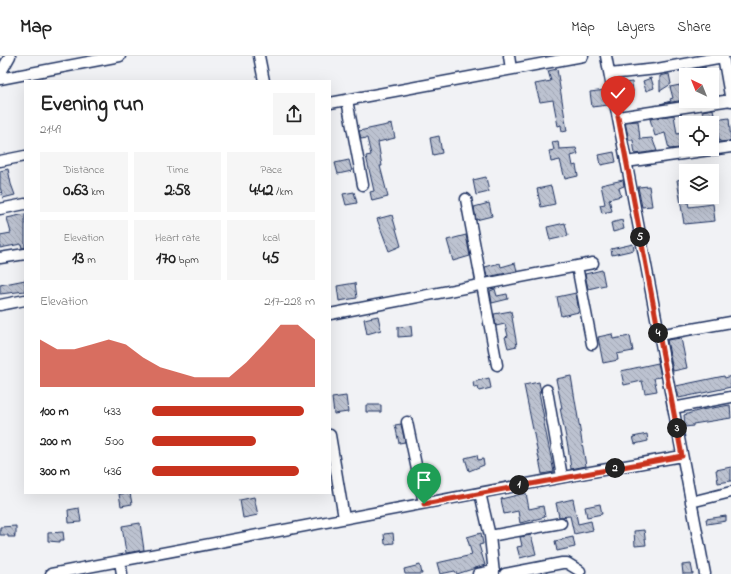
<!DOCTYPE html>
<meta charset="utf-8">
<style>
:root{--surface:#fff;--page:#f6f6f6;--text:#222;--muted:#767676;--line:#e0e0e0;--accent:#c8321e}
body{margin:0;font-family:"Indie Flower",sans-serif;background:var(--page);color:var(--text);height:100vh;display:flex;flex-direction:column;font-size:15px;white-space:nowrap}
*{box-sizing:border-box;margin:0}
p{font-size:13px;color:var(--muted)}
.icon{flex:none;width:22px;height:22px;fill:none;stroke:currentColor;stroke-width:2;stroke-linecap:round;stroke-linejoin:round}
.map{position:relative;flex:1;overflow:hidden}
.side{position:absolute;left:24px;top:24px;width:307px;height:414px;display:flex;flex-direction:column;background:var(--surface);border-radius:0px;box-shadow:0 4px 16px #0002}
.side>*{flex:none}
.needle{width:26px;rotate:317deg}
.fabs{position:absolute;left:679px;top:12px;display:grid;gap:8px}
.fabs a{display:grid;place-items:center;width:40px;height:40px;border-radius:0px;background:var(--surface);box-shadow:0 4px 16px #0002;font-size:20px}
.pin{position:absolute;display:grid;place-items:center;width:34px;height:34px;color:#fff;margin:-41px -17px;border-radius:50% 50% 50% 0;rotate:-45deg;box-shadow:0 0 4px #0007}
.pin .icon{rotate:45deg}
.km{position:absolute;width:20px;height:20px;margin:-10px;border-radius:50%;background:#222;color:#fff;font-size:11px;line-height:20px;text-align:center}
.round{display:grid;place-items:center;flex:none;width:42px;height:42px;border-radius:0px;background:var(--page)}
.head{display:flex;align-items:center;justify-content:space-between;height:68px;padding:0 16px}
h1{font-size:22px;font-weight:700;line-height:30px}
.figures{display:grid;grid-template-columns:repeat(3,1fr);gap:6px;height:68px;padding:4px 16px}
.figures div{display:grid;align-content:center;border-radius:0px;background:var(--page);text-align:center}
.figures b{font-size:17px;font-weight:700}
.figures small{font-size:11px;font-weight:400}
.figures p{font-size:11px}
.chart{height:112px;padding:8px 16px}
.chart p{display:flex;justify-content:space-between}
.chart svg{width:100%;height:72px;margin-top:4px;fill:var(--accent);opacity:.7}
ul{padding:0 16px;list-style:none;font-size:13px}
li{display:grid;grid-template-columns:64px 48px 1fr;align-items:center;height:30px}
li i{height:10px;border-radius:5px;background:var(--accent)}
header{display:flex;align-items:center;gap:24px;box-sizing:border-box;height:56px;padding:0 20px;background:var(--surface);border-bottom:1px solid var(--line)}
header strong{font-size:19px}
nav{display:flex;gap:22px;margin-inline-start:auto;font-size:14px}
.map>svg:first-child{display:block}
.building{fill:url(#building-back-hatch);stroke:#1b2f5e}
.lines{fill:none;stroke-linecap:round;stroke-linejoin:round}
.minor-casing{stroke:#1b2f5e;stroke-width:13}
.minor{stroke:#fff;stroke-width:10}
.route-casing{stroke:#fff;stroke-width:8}
.route{stroke:#c8321e;stroke-width:5}
</style>
<header>
<strong>Map</strong>
<nav><a>Map</a><a>Layers</a><a>Share</a></nav>
</header>
<div class="map">
<svg width="731" height="518" viewBox="0 0 731 518">
<defs>
<pattern id="building-back-hatch" width="6" height="6" patternUnits="userSpaceOnUse"><rect width="6" height="6" fill="#bcc2d0"/><path d="M-1 5l2 2M0 0l6 6M5-1l2 2" fill="none" stroke="#a1a7b5"/></pattern>
</defs>
<rect width="100%" height="100%" fill="#f1f2f5"/>
<filter id="ink" filterUnits="userSpaceOnUse"><feTurbulence type="fractalNoise" baseFrequency=".025" numOctaves="2"/><feDisplacementMap in="SourceGraphic" scale="8" xChannelSelector="R" yChannelSelector="G"/><feConvolveMatrix kernelMatrix="1 2 1 2 8 2 1 2 1" color-interpolation-filters="sRGB"/></filter>
<g filter="url(#ink)">
<path class="building" d="M 705,11 L 706,19 L 694,19 L 693,13 Z
M 557,13 L 567,75 L 562,76 L 561,69 L 558,70 L 553,44 L 540,46 L 535,28 L 551,25 L 548,15 Z
M 669,18 L 671,28 L 660,35 L 660,20 Z
M 651,22 L 654,32 L 646,35 L 643,25 Z
M 632,26 L 633,36 L 622,38 L 622,32 L 626,31 L 625,27 Z
M 680,29 L 684,44 L 660,48 L 671,45 L 670,43 L 673,42 L 670,31 Z
M 606,34 L 608,49 L 592,51 L 590,36 Z
M 713,53 L 715,64 L 729,62 L 731,85 L 720,86 L 716,71 L 712,71 L 712,67 L 704,67 L 702,55 Z
M 674,59 L 677,78 L 686,76 L 686,88 L 680,90 L 680,92 L 669,93 L 665,77 L 655,80 L 650,63 Z
M 638,65 L 640,83 L 652,82 L 657,95 L 635,98 L 633,84 L 629,84 L 625,66 Z
M 392,68 L 395,82 L 378,86 L 382,110 L 380,110 L 388,141 L 372,145 L 370,136 L 374,135 L 366,100 L 371,99 L 367,82 L 361,83 L 359,75 Z
M 439,80 L 442,97 L 433,99 L 430,82 Z
M 558,85 L 559,93 L 576,92 L 578,98 L 571,100 L 573,110 L 576,109 L 578,120 L 565,123 L 560,104 L 551,106 L 549,95 L 554,94 L 552,86 Z
M 614,96 L 616,106 L 601,109 L 599,99 Z
M 349,104 L 352,115 L 338,118 L 335,107 Z
M 8,113 L 11,128 L 15,139 L 3,142 L 0,131 L 0,115 Z
M 486,121 L 489,136 L 476,139 L 473,124 Z
M 683,123 L 689,151 L 713,148 L 715,165 L 684,168 L 677,124 Z
M 623,124 L 624,130 L 619,132 L 621,140 L 609,143 L 612,155 L 602,157 L 600,149 L 605,148 L 601,129 Z
M 551,130 L 555,148 L 541,151 L 537,133 Z
M 649,130 L 652,150 L 642,151 L 638,131 Z
M 354,136 L 357,147 L 346,149 L 343,138 Z
M 489,147 L 492,160 L 476,164 L 474,151 Z
M 25,158 L 25,192 L 22,192 L 21,188 L 0,192 L 0,179 L 11,177 L 7,162 Z
M 392,159 L 401,190 L 389,195 L 377,163 Z
M 622,164 L 624,173 L 613,176 L 611,167 Z
M 565,167 L 568,180 L 550,184 L 547,171 Z
M 466,179 L 470,200 L 453,205 L 447,184 Z
M 633,188 L 634,194 L 612,199 L 611,193 Z
M 500,207 L 501,211 L 515,207 L 517,215 L 487,221 L 485,211 Z
M 602,214 L 605,229 L 588,233 L 585,218 Z
M 25,224 L 25,235 L 0,238 L 0,229 Z
M 355,227 L 357,242 L 339,245 L 337,230 Z
M 495,233 L 497,240 L 507,238 L 508,243 L 492,247 L 490,235 Z
M 576,237 L 579,256 L 561,260 L 557,241 Z
M 511,255 L 517,290 L 508,292 L 505,281 L 508,280 L 505,268 L 496,270 L 494,258 Z
M 378,260 L 381,274 L 367,278 L 364,263 Z
M 411,270 L 412,280 L 398,281 L 398,271 Z
M 612,278 L 613,283 L 630,280 L 633,295 L 617,298 L 618,304 L 603,307 L 598,281 Z
M 681,282 L 687,312 L 673,315 L 667,284 Z
M 658,307 L 661,321 L 654,322 L 657,335 L 645,337 L 642,325 L 624,329 L 621,315 Z
M 571,320 L 586,410 L 571,413 L 568,391 L 560,352 L 562,352 L 556,323 Z
M 724,320 L 725,322 L 731,320 L 731,331 L 679,342 L 676,330 Z
M 489,322 L 491,332 L 479,335 L 478,331 L 474,332 L 473,326 Z
M 539,326 L 541,336 L 539,336 L 544,362 L 543,362 L 554,416 L 542,418 L 524,329 Z
M 346,340 L 348,356 L 334,358 L 332,342 Z
M 366,349 L 381,349 L 381,356 L 366,356 Z
M 730,349 L 731,362 L 693,368 L 693,370 L 685,371 L 684,359 L 701,354 Z
M 401,368 L 405,386 L 399,387 L 395,369 Z
M 647,378 L 648,385 L 635,388 L 633,381 Z
M 477,399 L 478,404 L 483,403 L 484,409 L 469,415 L 465,402 Z
M 731,411 L 731,425 L 718,427 L 716,414 Z
M 130,437 L 132,448 L 121,450 L 119,438 Z
M 526,437 L 529,453 L 543,450 L 545,461 L 520,467 L 518,455 L 504,458 L 501,443 Z
M 254,441 L 258,459 L 243,462 L 240,444 Z
M 573,443 L 578,468 L 591,465 L 593,474 L 574,478 L 570,460 L 559,461 L 556,447 Z
M 600,448 L 602,458 L 587,461 L 585,451 Z
M 79,452 L 81,466 L 69,467 L 68,454 Z
M 726,460 L 726,465 L 707,468 L 706,463 Z
M 140,467 L 144,494 L 126,497 L 122,470 Z
M 16,470 L 16,478 L 14,478 L 15,481 L 8,481 L 8,479 L 0,479 L 0,471 Z
M 644,474 L 646,489 L 635,490 L 634,475 Z
M 63,476 L 64,484 L 60,484 L 60,486 L 48,485 L 48,477 Z
M 393,477 L 394,487 L 385,488 L 384,478 Z
M 481,477 L 483,488 L 479,489 L 485,509 L 457,518 L 455,515 L 440,518 L 437,507 L 472,499 L 467,481 Z
M 531,479 L 536,498 L 520,502 L 517,491 L 522,490 L 520,481 Z
M 573,481 L 575,491 L 557,495 L 555,485 Z
M 691,508 L 693,518 L 683,518 L 682,509 Z
M 420,509 L 422,518 L 405,518 L 404,513 Z"/>
<g class="lines">
<defs>
<path id="minor" d="M 259,0 L 264,25
M 509,0 L 511,13
M 606,0 L 705,518
M 723,0 L 731,45
M 0,18 L 10,0
M 610,18 L 657,13 L 723,1
M 0,23 L 120,0
M 347,44 L 363,129
M 330,47 L 583,0
M 618,61 L 731,44
M 0,105 L 25,100
M 626,106 L 731,91
M 466,143 L 497,309
M 0,153 L 25,148
M 0,202 L 25,198
M 577,210 L 592,288
M 0,249 L 25,244
M 330,258 L 593,207
M 659,279 L 731,266
M 547,334 L 562,421
M 673,352 L 731,341
M 407,366 L 424,447
M 330,379 L 344,462
M 480,437 L 490,480 L 494,518
M 691,446 L 731,436
M 490,480 L 561,467
M 120,505 L 122,518
M 51,518 L 585,417 L 682,400
M 478,518 L 494,515
M 505,518 L 562,507 L 567,507 L 580,515"/>
</defs>
<use href="#minor" class="minor-casing"/>
<use href="#minor" class="minor"/>
</g>
</g>
<g class="lines" filter="url(#ink)">
<defs>
<path id="route" d="M 424,448 L 682,400 L 618,61"/>
</defs>
<use href="#route" class="route-casing"/>
<use href="#route" class="route"/>
</g>
</svg>
<div class="fabs">
<a><svg class="needle" viewBox="-14 -14 28 28"><path d="M0-13l5 13h-10z" fill="#e53935"/><path d="M0 13l5-13h-10z" fill="#767676"/></svg></a>
<a><svg class="icon" aria-label="locate" viewBox="0 0 24 24"><circle cx="12" cy="12" r="6"/><path d="M12 2v4M12 18v4M2 12h4M18 12h4"/></svg></a>
<a><svg class="icon" aria-label="layers" viewBox="0 0 24 24"><path d="M12 4l9 5-9 5-9-5zM3 14l9 5 9-5"/></svg></a>
</div>
<div class="pin" style="left:424px;top:448px;background:#1e9e55"><svg class="icon" aria-label="arrive" viewBox="0 0 24 24"><path d="M6 21V4h12l-3 4 3 4H6"/></svg></div>
<div class="pin" style="left:618px;top:61px;background:#d93025"><svg class="icon" aria-label="check" viewBox="0 0 24 24"><path d="M5 12l5 5 9-10"/></svg></div>
<b class="km" style="left:519px;top:429px">1</b>
<b class="km" style="left:615px;top:412px">2</b>
<b class="km" style="left:677px;top:372px">3</b>
<b class="km" style="left:658px;top:277px">4</b>
<b class="km" style="left:640px;top:181px">5</b>
<section class="side">
<div class="head"><div><h1>Evening run</h1><p>21:49</p></div><a class="round"><svg class="icon" aria-label="share" viewBox="0 0 24 24"><path d="M12 15V3M7 8l5-5 5 5M5 13v7h14v-7"/></svg></a></div>
<div class="figures">
<div><p>Distance</p><b>0.63<small> km</small></b></div>
<div><p>Time</p><b>2:58</b></div>
<div><p>Pace</p><b>4:42<small> /km</small></b></div>
</div>
<div class="figures">
<div><p>Elevation</p><b>13<small> m</small></b></div>
<div><p>Heart rate</p><b>170<small> bpm</small></b></div>
<div><p>kcal</p><b>45</b></div>
</div>
<div class="chart"><p><span>Elevation</span>217–228 m</p>
<svg viewBox="0 0 160 44" preserveAspectRatio="none"><path d="M0 44V15L10 21L20 21L30 18L40 15L50 18L60 26L70 32L80 35L90 38L100 38L110 38L120 29L130 18L140 6L150 6L160 15V44z"/></svg>
</div>
<ul>
<li><b>100 m</b>4:33<i style="width:93%"></i></li>
<li><b>200 m</b>5:00<i style="width:64%"></i></li>
<li><b>300 m</b>4:36<i style="width:90%"></i></li>
</ul>
</section>
</div>
